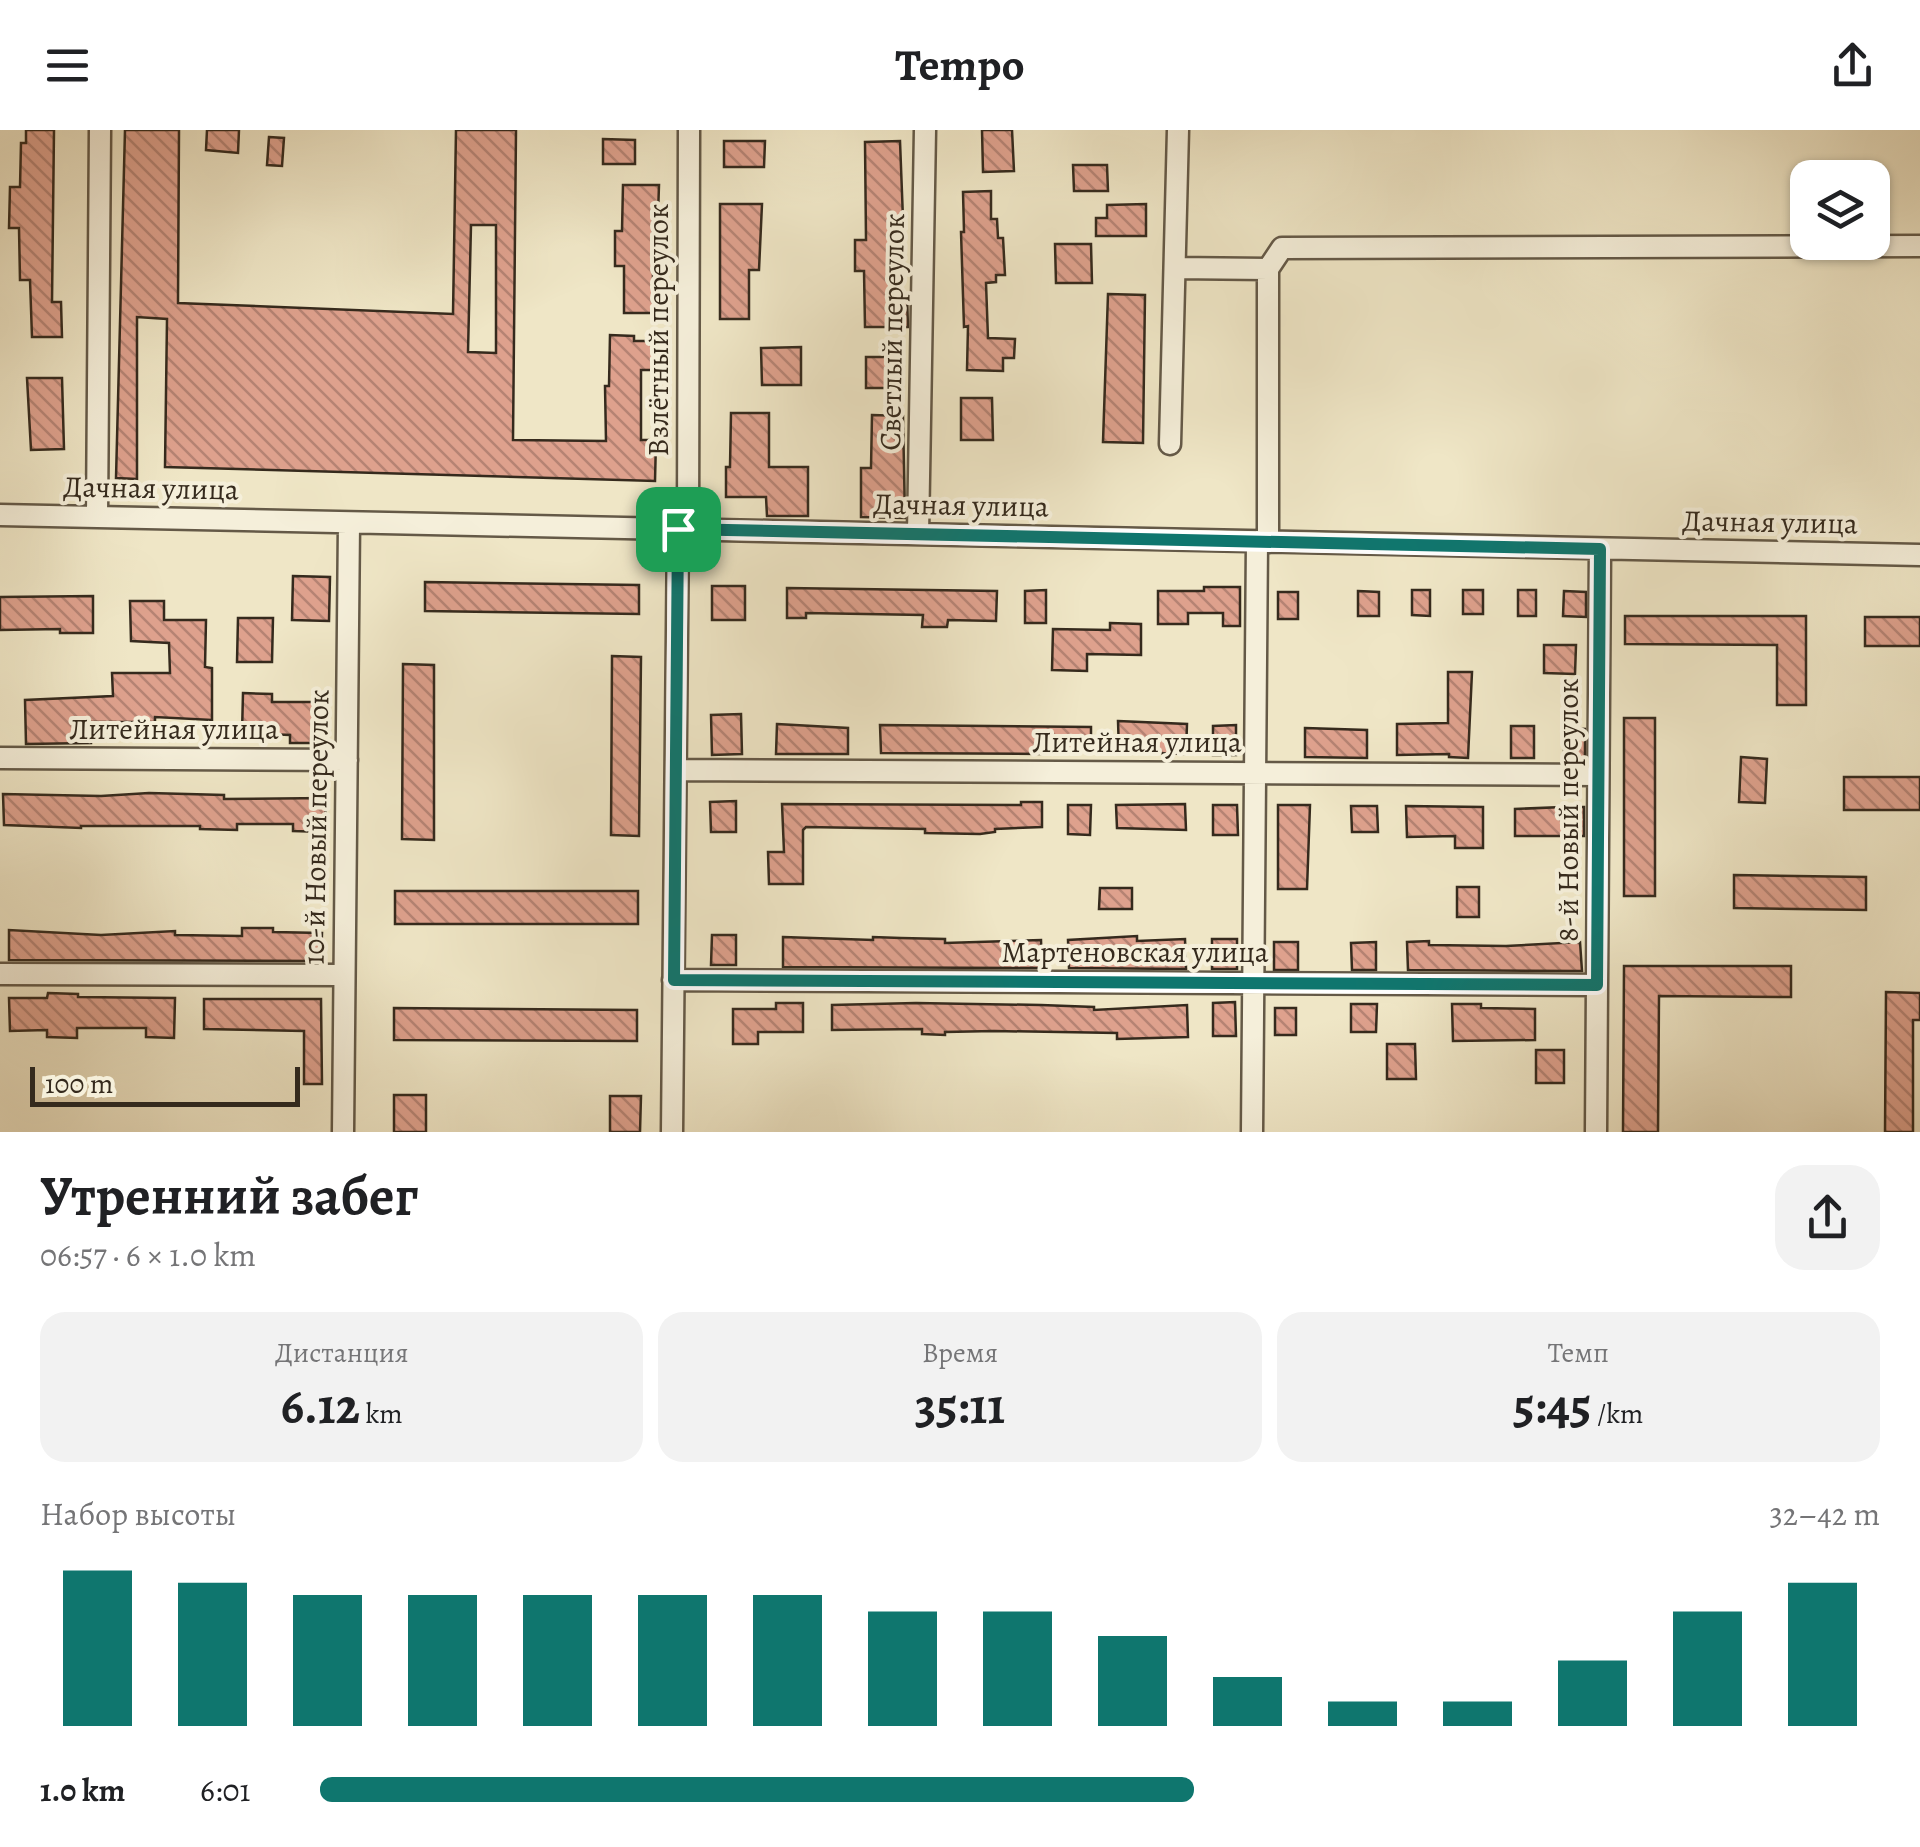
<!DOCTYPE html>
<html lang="ru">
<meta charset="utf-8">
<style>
:root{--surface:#fff;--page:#f2f2f2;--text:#202124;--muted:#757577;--accent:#0f766e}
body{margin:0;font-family:Alegreya,serif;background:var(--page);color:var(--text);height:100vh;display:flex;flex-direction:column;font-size:38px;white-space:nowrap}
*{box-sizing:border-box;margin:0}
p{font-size:32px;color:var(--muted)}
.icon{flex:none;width:55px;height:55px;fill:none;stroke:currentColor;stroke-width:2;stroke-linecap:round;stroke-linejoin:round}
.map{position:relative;height:1002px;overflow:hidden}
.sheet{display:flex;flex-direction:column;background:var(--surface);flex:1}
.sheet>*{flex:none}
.buttons{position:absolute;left:1790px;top:30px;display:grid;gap:20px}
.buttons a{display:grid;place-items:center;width:100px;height:100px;border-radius:20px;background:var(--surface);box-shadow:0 2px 8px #0004;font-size:50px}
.scale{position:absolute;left:30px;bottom:25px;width:270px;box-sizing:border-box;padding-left:10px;border:5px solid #352a1d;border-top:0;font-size:28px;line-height:35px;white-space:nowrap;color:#352a1d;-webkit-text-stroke:8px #f5efda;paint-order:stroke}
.pin{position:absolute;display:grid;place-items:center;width:85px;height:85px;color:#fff;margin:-42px;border-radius:20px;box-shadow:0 5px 15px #0006}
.round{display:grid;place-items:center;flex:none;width:105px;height:105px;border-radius:30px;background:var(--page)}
.summary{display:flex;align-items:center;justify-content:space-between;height:170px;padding:0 40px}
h1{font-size:55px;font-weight:700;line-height:75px}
.stats{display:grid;grid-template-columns:repeat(3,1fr);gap:15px;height:170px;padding:10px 40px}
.stats div{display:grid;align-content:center;border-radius:25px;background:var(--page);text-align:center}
.stats b{font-size:50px;font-weight:700}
.stats small{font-size:28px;font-weight:400}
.stats p{font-size:28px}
.chart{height:280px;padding:20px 40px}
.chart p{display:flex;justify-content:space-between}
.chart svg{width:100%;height:180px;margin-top:10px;stroke:var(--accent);stroke-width:6}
ul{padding:0 40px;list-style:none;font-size:32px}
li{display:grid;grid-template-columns:160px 120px 1fr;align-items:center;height:75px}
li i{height:25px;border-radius:12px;background:var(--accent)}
header{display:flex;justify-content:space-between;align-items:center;height:130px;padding:0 40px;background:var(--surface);font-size:45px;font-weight:700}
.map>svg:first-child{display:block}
.building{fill:url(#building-back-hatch);stroke:#352a1d;stroke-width:2.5;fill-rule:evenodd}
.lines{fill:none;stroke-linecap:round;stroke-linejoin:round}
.minor-casing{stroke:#645947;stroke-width:25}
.minor{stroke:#f5efda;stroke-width:20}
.route-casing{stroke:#fff;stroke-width:20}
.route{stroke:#0f766e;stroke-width:12}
.labels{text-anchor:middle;stroke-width:8;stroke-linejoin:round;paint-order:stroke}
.street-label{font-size:30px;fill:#352a1d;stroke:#f5efda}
</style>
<header><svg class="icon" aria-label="menu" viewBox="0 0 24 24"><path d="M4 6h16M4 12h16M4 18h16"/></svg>Tempo<svg class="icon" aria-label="share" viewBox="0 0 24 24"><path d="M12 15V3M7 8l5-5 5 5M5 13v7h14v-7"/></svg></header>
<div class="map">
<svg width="1920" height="1002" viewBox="0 0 1920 1002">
<defs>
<pattern id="building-back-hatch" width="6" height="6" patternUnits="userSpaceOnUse" patternTransform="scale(2.5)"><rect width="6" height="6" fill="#dea18d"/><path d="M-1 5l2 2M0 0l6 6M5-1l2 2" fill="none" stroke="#b58373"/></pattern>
</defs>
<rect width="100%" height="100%" fill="#efe6c6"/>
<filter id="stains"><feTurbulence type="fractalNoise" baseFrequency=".002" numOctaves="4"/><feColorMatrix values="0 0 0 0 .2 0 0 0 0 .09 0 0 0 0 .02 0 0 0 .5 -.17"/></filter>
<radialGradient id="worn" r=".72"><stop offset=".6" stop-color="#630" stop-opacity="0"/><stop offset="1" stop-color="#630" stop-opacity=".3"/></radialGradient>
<path class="building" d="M 26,0 L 54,0 L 52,172 L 61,172 L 62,207 L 32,207 L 30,150 L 20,150 L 19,98 L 9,98 L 10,57 L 20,57 L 21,13 L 26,13 Z
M 125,0 L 179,0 L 178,173 L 453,184 L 456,0 L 516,0 L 513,310 L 606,311 L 605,256 L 609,256 L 610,205 L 634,206 L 634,211 L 665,211 L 665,240 L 641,240 L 641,310 L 656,310 L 655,351 L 165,337 L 167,189 L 137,187 L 137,349 L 116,348 ZM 471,95 L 496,95 L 496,223 L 468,222 Z
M 207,0 L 239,0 L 238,23 L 206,20 Z
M 982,0 L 1012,0 L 1014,41 L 983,42 Z
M 269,7 L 284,8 L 282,36 L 267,35 Z
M 603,9 L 635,10 L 635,34 L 603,34 Z
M 724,11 L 765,11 L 764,37 L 724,37 Z
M 900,11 L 903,89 L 893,89 L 893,166 L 907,166 L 908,197 L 865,197 L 864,141 L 855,141 L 855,110 L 866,110 L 865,12 Z
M 1073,35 L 1107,35 L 1108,61 L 1074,61 Z
M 623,55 L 659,55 L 658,85 L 653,85 L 653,156 L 658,156 L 658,183 L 624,183 L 624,136 L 615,136 L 615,101 L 622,101 Z
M 991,61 L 991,89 L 997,89 L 998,108 L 1003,108 L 1005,145 L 996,145 L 996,152 L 986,153 L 988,208 L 1015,209 L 1014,228 L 1003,228 L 1003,241 L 967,240 L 968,196 L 964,197 L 961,102 L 964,102 L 963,62 Z
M 720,74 L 762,74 L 759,140 L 749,140 L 749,189 L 720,189 Z
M 1146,74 L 1146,106 L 1096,106 L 1096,88 L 1107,88 L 1107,75 Z
M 1055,114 L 1091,114 L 1092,153 L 1056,153 Z
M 1108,164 L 1145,165 L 1143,313 L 1103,312 Z
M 801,217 L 801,255 L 762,255 L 761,218 Z
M 866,227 L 898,227 L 898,258 L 866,258 Z
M 27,248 L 62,248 L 64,319 L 31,320 Z
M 961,268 L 992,268 L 993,310 L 961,310 Z
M 731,283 L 769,283 L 769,337 L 808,337 L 808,386 L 767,386 L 766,367 L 726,367 L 726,337 L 730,337 Z
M 872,285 L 903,286 L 905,388 L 861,387 L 861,338 L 871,338 Z
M 293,446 L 330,447 L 329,491 L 292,490 Z
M 425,452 L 639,455 L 639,484 L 425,481 Z
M 712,456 L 745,456 L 745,490 L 712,490 Z
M 1204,457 L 1240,457 L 1240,496 L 1223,496 L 1223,483 L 1188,483 L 1188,494 L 1158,494 L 1158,461 L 1204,461 Z
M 787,458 L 997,461 L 996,491 L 948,490 L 947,497 L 922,497 L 923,485 L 806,483 L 806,488 L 787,488 Z
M 1046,460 L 1046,493 L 1025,493 L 1025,461 Z
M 1412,460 L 1430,460 L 1430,486 L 1412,485 Z
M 1463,460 L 1483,460 L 1483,484 L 1463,484 Z
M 1518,460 L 1536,460 L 1536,486 L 1518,486 Z
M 1358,461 L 1379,462 L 1379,486 L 1358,486 Z
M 1564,461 L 1586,462 L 1586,487 L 1563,486 Z
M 1278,462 L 1298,462 L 1298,489 L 1278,489 Z
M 93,466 L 93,503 L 60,503 L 60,499 L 0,500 L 0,467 Z
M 130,471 L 164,471 L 164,490 L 206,490 L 205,537 L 212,538 L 212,590 L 155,587 L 155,592 L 91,592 L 91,613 L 26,614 L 25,570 L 113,566 L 112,543 L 170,543 L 169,513 L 131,511 Z
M 1625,486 L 1806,486 L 1806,575 L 1777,575 L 1777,515 L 1625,514 Z
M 1865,487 L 1920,487 L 1920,516 L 1865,516 Z
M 238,488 L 273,488 L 272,532 L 237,532 Z
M 1110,493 L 1141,494 L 1141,525 L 1087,524 L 1087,541 L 1052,540 L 1053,499 L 1110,500 Z
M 1544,515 L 1576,515 L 1575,544 L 1544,543 Z
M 612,526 L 641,527 L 639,706 L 611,705 Z
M 403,534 L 434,535 L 434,710 L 402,709 Z
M 1448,542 L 1472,542 L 1468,628 L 1449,627 L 1449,624 L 1397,625 L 1397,594 L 1448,593 Z
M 243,563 L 272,564 L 272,572 L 319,572 L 319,613 L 290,613 L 290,605 L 242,603 Z
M 741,584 L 742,624 L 712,625 L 711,585 Z
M 1624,588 L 1655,588 L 1655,766 L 1624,766 Z
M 1118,591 L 1187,594 L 1186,624 L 1119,622 Z
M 777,594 L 848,598 L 848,624 L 776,624 Z
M 880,595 L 1091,597 L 1091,621 L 1043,622 L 1043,624 L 881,623 Z
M 1236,595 L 1236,625 L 1213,625 L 1213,596 Z
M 1511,596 L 1534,596 L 1534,628 L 1511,628 Z
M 1305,598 L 1367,600 L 1367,628 L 1305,627 Z
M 1564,598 L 1585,599 L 1585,629 L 1564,628 Z
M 1741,627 L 1767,629 L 1765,673 L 1739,672 Z
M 1844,647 L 1920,647 L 1920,680 L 1844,680 Z
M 149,663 L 224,665 L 224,669 L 326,668 L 325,702 L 293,701 L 293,694 L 237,694 L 237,700 L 200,699 L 200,696 L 81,696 L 81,698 L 4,695 L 3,664 L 101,666 Z
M 736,671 L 736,702 L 711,702 L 710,672 Z
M 1021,672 L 1042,672 L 1042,697 L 995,699 L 995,702 L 980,704 L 925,703 L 925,699 L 806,697 L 803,700 L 803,754 L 769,754 L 768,722 L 784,722 L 782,674 L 1021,675 Z
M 1185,674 L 1186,700 L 1117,698 L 1116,675 Z
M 1068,675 L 1091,675 L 1090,705 L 1068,704 Z
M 1213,675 L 1237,675 L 1238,705 L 1213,705 Z
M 1278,675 L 1310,675 L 1307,759 L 1278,759 Z
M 1351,676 L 1377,676 L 1378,702 L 1352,702 Z
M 1406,676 L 1483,677 L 1483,718 L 1455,718 L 1455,706 L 1407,707 Z
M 1563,677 L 1584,677 L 1584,706 L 1515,706 L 1515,679 Z
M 1734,745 L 1866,747 L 1866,780 L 1734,778 Z
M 1457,757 L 1479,757 L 1479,787 L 1457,787 Z
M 1100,758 L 1132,758 L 1132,779 L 1099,779 Z
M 395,761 L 638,761 L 638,794 L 395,794 Z
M 242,798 L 273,798 L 273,802 L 322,803 L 321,831 L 9,830 L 9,800 L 101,805 L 175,801 L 175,805 L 242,806 Z
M 712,805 L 736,805 L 736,835 L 711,835 Z
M 1137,806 L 1137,811 L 1185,809 L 1186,839 L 1069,838 L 1068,810 Z
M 783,807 L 873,810 L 873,807 L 901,808 L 945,809 L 945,813 L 1041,810 L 1042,838 L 783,837 Z
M 1212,809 L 1237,809 L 1237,839 L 1212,839 Z
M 1429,811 L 1429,815 L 1506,816 L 1580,812 L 1582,841 L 1408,840 L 1407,812 Z
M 1274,812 L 1298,812 L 1298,840 L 1274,840 Z
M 1376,812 L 1376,840 L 1352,840 L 1351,813 Z
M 1624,836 L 1791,836 L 1791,867 L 1659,866 L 1658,1002 L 1623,1002 Z
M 1886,862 L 1920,863 L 1920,890 L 1913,890 L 1913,1002 L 1885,1002 Z
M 48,863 L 78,864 L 78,867 L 175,868 L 174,908 L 146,907 L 146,898 L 77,898 L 77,908 L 47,907 L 47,900 L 10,901 L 9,868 L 47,868 Z
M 204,869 L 321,869 L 322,954 L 304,954 L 304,901 L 204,899 Z
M 1235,872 L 1236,906 L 1213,906 L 1213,873 Z
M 776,873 L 803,873 L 803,902 L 758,902 L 758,914 L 733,914 L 733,879 L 776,879 Z
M 916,873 L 1041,875 L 1094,877 L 1094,880 L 1187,875 L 1188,907 L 1117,909 L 1117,903 L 994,901 L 945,902 L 945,905 L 922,904 L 922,899 L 832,900 L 832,875 Z
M 1351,874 L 1377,874 L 1376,902 L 1351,902 Z
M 1452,874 L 1481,874 L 1481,878 L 1535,879 L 1535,910 L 1453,911 Z
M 394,878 L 637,880 L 637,911 L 394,910 Z
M 1275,878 L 1296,878 L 1296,905 L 1275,905 Z
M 1387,914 L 1415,914 L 1416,949 L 1387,949 Z
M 1536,920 L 1564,920 L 1564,953 L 1536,953 Z
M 394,965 L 426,965 L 426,1002 L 394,1002 Z
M 610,966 L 641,966 L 640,1002 L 610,1002 Z"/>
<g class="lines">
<defs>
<path id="minor" d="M 1175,138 L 1268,139 L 1268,412
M 1268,139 L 1282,118 L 1920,116
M 1170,314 L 1178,0
M 0,385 L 1920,425
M 97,387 L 100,0
M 688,400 L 689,0
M 918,404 L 925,0
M 0,628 L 347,630
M 676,640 L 1598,645
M 0,844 L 344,845
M 673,850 L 1597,855
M 343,1002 L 349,393
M 672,1002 L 678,399
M 1252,1002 L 1257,411
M 1596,1002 L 1600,419"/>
</defs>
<use href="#minor" class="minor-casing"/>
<use href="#minor" class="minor"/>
</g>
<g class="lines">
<defs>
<path id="route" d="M 678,399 L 1600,419 L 1597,855 L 674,850 Z"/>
</defs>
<use href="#route" class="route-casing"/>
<use href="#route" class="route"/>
</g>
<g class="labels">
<g class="street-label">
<text transform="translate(658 200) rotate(-90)" y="10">Взлётный переулок</text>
<text transform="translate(892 202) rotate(-89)" y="10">Светлый переулок</text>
<text transform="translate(151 358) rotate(1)" y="10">Дачная улица</text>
<text transform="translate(961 375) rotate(1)" y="10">Дачная улица</text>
<text transform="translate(1770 392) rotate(1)" y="10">Дачная улица</text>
<text x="174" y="609">Литейная улица</text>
<text x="1137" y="622">Литейная улица</text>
<text transform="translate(1568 680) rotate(-90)" y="10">8-й Новый переулок</text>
<text transform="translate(316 697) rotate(-89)" y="10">10-й Новый переулок</text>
<text x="1135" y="832">Мартеновская улица</text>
</g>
</g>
<rect width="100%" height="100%" filter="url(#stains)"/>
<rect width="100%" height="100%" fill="url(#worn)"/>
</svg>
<div class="buttons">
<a><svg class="icon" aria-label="layers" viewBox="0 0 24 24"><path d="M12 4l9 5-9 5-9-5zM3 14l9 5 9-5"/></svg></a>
</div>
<div class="scale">100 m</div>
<div class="pin" style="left:678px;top:399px;background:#1e9e55"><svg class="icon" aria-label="arrive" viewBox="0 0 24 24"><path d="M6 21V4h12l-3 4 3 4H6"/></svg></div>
</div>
<section class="sheet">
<div class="summary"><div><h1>Утренний забег</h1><p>06:57 · 6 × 1.0 km</p></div><a class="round"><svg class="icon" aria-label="share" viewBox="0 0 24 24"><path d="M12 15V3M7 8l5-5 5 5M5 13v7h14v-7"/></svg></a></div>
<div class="stats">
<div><p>Дистанция</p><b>6.12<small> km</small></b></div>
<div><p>Время</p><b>35:11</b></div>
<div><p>Темп</p><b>5:45<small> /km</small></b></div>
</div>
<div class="chart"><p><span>Набор высоты</span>32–42 m</p>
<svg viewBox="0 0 160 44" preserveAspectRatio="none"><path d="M5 44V6M15 44V9M25 44V12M35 44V12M45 44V12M55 44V12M65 44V12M75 44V16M85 44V16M95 44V22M105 44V32M115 44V38M125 44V38M135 44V28M145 44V16M155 44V9"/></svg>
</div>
<ul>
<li><b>1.0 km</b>6:01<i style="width:56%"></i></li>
</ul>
</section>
